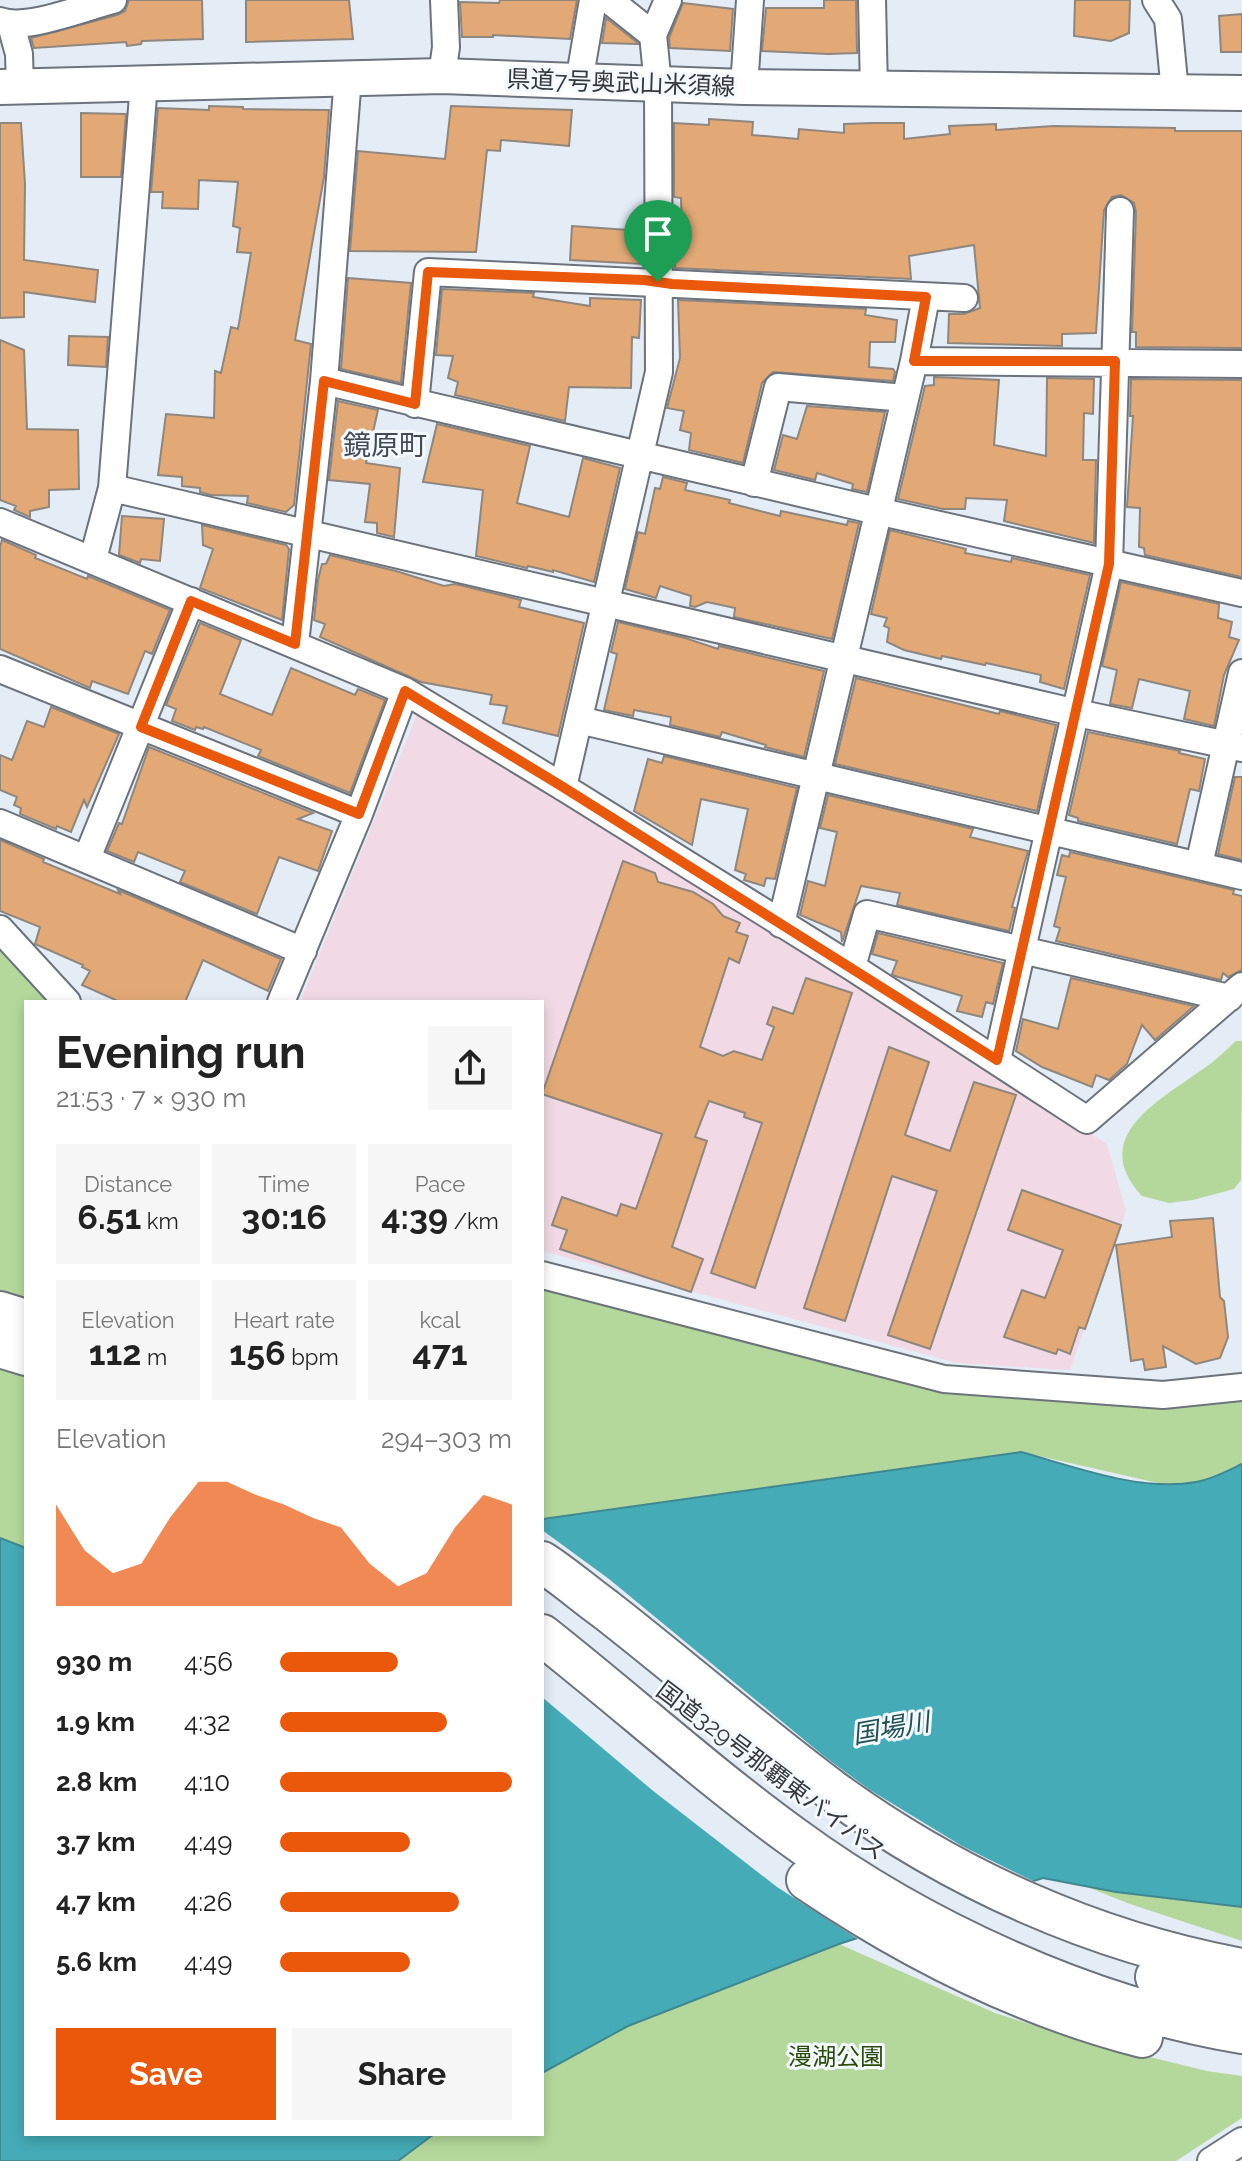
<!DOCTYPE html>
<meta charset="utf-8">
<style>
:root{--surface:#fff;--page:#f6f6f6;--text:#222;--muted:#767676;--accent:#ea580c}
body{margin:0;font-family:Raleway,"Noto Sans JP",sans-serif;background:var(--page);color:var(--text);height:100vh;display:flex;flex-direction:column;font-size:30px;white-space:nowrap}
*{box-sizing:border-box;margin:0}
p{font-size:26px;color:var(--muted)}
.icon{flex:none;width:44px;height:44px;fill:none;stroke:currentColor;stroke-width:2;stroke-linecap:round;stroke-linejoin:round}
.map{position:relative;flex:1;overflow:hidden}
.drawer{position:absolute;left:24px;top:1000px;width:520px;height:1136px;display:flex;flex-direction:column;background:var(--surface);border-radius:0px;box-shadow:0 4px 12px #0003}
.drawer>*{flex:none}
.pin{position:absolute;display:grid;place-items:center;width:68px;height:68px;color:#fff;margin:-82px -34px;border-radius:50% 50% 50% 0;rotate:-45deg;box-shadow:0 0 8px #0007}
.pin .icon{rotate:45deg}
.round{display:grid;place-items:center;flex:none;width:84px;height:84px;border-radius:0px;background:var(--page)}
.head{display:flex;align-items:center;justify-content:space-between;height:136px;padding:0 32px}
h1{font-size:44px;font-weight:700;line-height:60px}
.metrics{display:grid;grid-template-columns:repeat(3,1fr);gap:12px;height:136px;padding:8px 32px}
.metrics div{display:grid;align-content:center;border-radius:0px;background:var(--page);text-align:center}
.metrics b{font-size:34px;font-weight:700}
.metrics small{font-size:22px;font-weight:400}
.metrics p{font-size:22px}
.chart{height:224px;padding:16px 32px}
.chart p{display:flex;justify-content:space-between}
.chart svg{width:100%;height:144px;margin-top:8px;fill:var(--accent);opacity:.7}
.button{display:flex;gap:16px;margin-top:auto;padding:16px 32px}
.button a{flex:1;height:92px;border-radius:0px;background:var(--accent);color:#fff;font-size:32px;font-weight:700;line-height:92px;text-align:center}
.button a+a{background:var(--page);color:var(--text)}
ul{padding:0 32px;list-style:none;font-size:26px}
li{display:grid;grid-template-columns:128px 96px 1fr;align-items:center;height:60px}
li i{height:20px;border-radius:10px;background:var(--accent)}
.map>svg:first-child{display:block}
.education{fill:#f1dae5}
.green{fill:#b4d89b}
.water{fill:#45abb6;stroke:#408891;stroke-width:2}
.pier{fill:#e4ecf6}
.building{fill:#e2a977;stroke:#8f867e;stroke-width:2}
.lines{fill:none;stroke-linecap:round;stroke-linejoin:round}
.minor-casing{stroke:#6c737c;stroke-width:30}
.major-casing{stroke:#6c737c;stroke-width:38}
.highway-casing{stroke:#6c737c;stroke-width:44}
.minor{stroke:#fff;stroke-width:26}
.major{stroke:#fff;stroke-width:34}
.highway{stroke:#fff;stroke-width:40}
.route-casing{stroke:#fff;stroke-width:16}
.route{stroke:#ea580c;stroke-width:10}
.labels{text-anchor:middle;stroke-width:6;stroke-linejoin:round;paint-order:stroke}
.street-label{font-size:24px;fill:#34373b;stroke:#f4f9ff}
.park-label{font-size:24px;fill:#2a4b07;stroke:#f4f9ff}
.water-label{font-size:26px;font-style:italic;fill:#235055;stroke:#f4f9ff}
.quarter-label{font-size:28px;fill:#444a52;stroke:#f4f9ff}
</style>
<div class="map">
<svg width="1242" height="2161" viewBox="0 0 1242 2161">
<rect width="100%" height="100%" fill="#e4ecf6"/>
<path class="education" d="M 418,712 L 726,901 L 1107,1144 L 1126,1211 L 1070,1370 L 957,1363 L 542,1251 L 542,1002 L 300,1002 Z"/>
<path class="green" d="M 0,947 L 49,1002 L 26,1002 L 26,1548 L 0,1538 Z
M 1236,1041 L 1242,1041 L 1241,1180 L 1234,1189 L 1193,1200 L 1169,1203 L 1142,1196 C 1087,1137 1160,1100 1203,1069 C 1215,1061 1225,1051 1236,1041 Z
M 542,1288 L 941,1391 L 1171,1409 L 1242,1400 L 1242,1464 L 1198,1482 L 1167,1485 L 1021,1452 L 542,1519 Z
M 1090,1888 L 1242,1907 L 1242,1941 L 1130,1904 Z
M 839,1944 L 995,2013 L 1080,2040 L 1207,2071 L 1242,2076 L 1242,2118 L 1176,2161 L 398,2161 L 434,2134 L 542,2134 L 542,2073 L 628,2026 Z"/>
<path class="water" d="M 1021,1452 C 1076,1467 1139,1492 1196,1482 C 1212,1479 1227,1471 1242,1464 L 1242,1907 L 1116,1892 L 1043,1878 L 839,1944 L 628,2026 L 542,2073 L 542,1519 Z
M 0,1538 L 26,1548 L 26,2134 L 434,2134 L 398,2161 L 0,2161 Z"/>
<path class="pier" d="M 542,1530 L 609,1579 L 825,1757 L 870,1790 L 962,1846 L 1039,1884 L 861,1941 L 777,1887 L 652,1790 L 542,1697 Z"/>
<path class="building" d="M 129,0 L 202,0 L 203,39 L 142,41 L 141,44 L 127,46 L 126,42 L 34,48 L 31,38 L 117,15 L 125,11 Z
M 246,0 L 349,0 L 353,39 L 246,42 Z
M 500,0 L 577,0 L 570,39 L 493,35 L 493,37 L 462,37 L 460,2 L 499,3 Z
M 824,0 L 856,0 L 857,53 L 828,54 L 762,51 L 766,8 L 824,8 Z
M 1075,0 L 1130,0 L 1129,33 L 1111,41 L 1074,36 Z
M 683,3 L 733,9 L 730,51 L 670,48 L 669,38 Z
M 1242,14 L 1242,52 L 1221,52 L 1219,16 Z
M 606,18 L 638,43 L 638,44 L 602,43 Z
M 209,106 L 243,107 L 243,109 L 329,110 L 324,177 L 295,340 L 311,344 L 294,505 L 286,512 L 247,503 L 248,496 L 211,495 L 200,492 L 200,488 L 182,486 L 182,477 L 158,475 L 166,414 L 214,418 L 215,371 L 221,373 L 231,327 L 238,329 L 251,253 L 237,252 L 240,228 L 233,226 L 238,182 L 199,180 L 198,209 L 162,208 L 163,192 L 151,192 L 158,108 L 209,110 Z
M 451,106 L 572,110 L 569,146 L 501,140 L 500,151 L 487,150 L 476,252 L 350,251 L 358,151 L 445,159 Z
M 81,113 L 126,114 L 121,177 L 81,177 Z
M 709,119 L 753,122 L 752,135 L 798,139 L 799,129 L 844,133 L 844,124 L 873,123 L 904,123 L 904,139 L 950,134 L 949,126 L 996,124 L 996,130 L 1054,126 L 1175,128 L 1175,131 L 1242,131 L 1242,348 L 1136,347 L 1136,332 L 1132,332 L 1136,212 L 1134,203 L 1121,195 L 1112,197 L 1104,210 L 1096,333 L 1062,334 L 1062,346 L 948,343 L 949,314 L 964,314 L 980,308 L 974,245 L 909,256 L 911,279 L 675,268 L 675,233 L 682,234 L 681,198 L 674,197 L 674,123 L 709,125 Z
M 0,123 L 21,123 L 25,184 L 24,260 L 98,270 L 95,302 L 24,292 L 24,317 L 0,318 Z
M 572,226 L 642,231 L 643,264 L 570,260 Z
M 348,278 L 411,283 L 401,383 L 341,369 Z
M 442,289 L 534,293 L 533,297 L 590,306 L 590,298 L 641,300 L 639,338 L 632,337 L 631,388 L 569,387 L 565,421 L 455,395 L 458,382 L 448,378 L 453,356 L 436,355 Z
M 678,300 L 866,309 L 865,315 L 897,320 L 895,342 L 870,342 L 869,367 L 893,369 L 895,372 L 893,381 L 773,372 L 762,383 L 743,463 L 689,450 L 691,433 L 680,430 L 684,411 L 667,408 L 680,358 Z
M 69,336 L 108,337 L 106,367 L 68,365 Z
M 0,340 L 24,350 L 27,429 L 78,430 L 79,489 L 49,490 L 49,507 L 30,511 L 30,517 L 14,510 L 16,506 L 0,500 Z
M 934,377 L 999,380 L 994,445 L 1046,456 L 1047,378 L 1094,379 L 1093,414 L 1084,413 L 1083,460 L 1096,460 L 1094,543 L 1004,521 L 1007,500 L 966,498 L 965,509 L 943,509 L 898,499 L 925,386 L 934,385 Z
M 1131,379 L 1242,380 L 1242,577 L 1145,555 L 1144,548 L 1139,547 L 1140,508 L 1127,507 L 1133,416 L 1130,416 Z
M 338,401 L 378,410 L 366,463 L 400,468 L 394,537 L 377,533 L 377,523 L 365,522 L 370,484 L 329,480 Z
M 807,406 L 885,412 L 867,492 L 852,489 L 853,484 L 817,473 L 815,480 L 774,470 L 783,435 L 797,439 Z
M 437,424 L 530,446 L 517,503 L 569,517 L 583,458 L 620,468 L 594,582 L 553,570 L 553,572 L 528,566 L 527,568 L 476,556 L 483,490 L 423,482 Z
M 663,477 L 687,483 L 685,490 L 730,500 L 729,503 L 780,516 L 781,511 L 847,525 L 848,521 L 859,523 L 832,639 L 734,617 L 735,608 L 707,602 L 695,607 L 690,606 L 691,596 L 660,586 L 656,598 L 625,589 L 638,532 L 645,534 L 655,488 L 660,489 Z
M 122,516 L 164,519 L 160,561 L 141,559 L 140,563 L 119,555 Z
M 202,525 L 286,545 L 289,549 L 282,620 L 200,588 L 213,549 L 203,545 Z
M 890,530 L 966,549 L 965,553 L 1011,562 L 1012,558 L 1090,575 L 1064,689 L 1040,682 L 1041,675 L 986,663 L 985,665 L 942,656 L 941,659 L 904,650 L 887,642 L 889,628 L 884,626 L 887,618 L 871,614 Z
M 2,540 L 36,555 L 35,558 L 87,579 L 88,576 L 170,610 L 152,654 L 145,651 L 128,694 L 92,681 L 90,688 L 0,649 L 0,547 Z
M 330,555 L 396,571 L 444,586 L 455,584 L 521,600 L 519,607 L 584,623 L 558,736 L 503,723 L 507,706 L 490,704 L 492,695 L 421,682 L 320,637 L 325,624 L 314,620 L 318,580 L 322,564 L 326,564 Z
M 1121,582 L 1219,604 L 1218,618 L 1232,622 L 1229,637 L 1239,640 L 1224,675 L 1214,726 L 1184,719 L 1190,691 L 1139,679 L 1132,708 L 1110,704 L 1117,670 L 1102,666 Z
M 618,622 L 685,638 L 718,649 L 719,646 L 824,671 L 804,757 L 765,747 L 766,745 L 722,732 L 720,737 L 670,725 L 671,717 L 634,710 L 633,716 L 604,710 L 617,654 L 611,652 Z
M 200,623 L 241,640 L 220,694 L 272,715 L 291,668 L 355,695 L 358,689 L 385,700 L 350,793 L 258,756 L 261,750 L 204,727 L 203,729 L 196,727 L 195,730 L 172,721 L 176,709 L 166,705 Z
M 856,678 L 999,714 L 1000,711 L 1056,725 L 1037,811 L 835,764 Z
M 51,707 L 119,734 L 87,807 L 84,800 L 71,832 L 57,826 L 56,829 L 20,814 L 21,808 L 14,805 L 17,797 L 0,790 L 0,755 L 12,760 L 27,721 L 44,727 Z
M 1088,732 L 1180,751 L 1179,753 L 1205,759 L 1199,791 L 1190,789 L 1177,844 L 1078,821 L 1078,818 L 1069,815 Z
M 149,747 L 313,813 L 298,819 L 332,831 L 318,871 L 279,857 L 257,914 L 180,882 L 185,871 L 138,852 L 134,862 L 107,851 L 119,823 L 122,824 Z
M 664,756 L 797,788 L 775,879 L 766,878 L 764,886 L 744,880 L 746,874 L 735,870 L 748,809 L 701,799 L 692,845 L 634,811 L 648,759 L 662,763 Z
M 1235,777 L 1242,777 L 1242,860 L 1218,854 Z
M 828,795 L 973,829 L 970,837 L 1028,851 L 1012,907 L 1015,908 L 1009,931 L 897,905 L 900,893 L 861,886 L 842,942 L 841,932 L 800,915 L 808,881 L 825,886 L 837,832 L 820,828 Z
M 0,840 L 44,859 L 43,862 L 120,894 L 118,890 L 281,959 L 268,991 L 203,960 L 185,1002 L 120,1002 L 82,985 L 90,971 L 82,967 L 83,965 L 35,944 L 40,927 L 0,911 Z
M 1070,852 L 1234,890 L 1233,894 L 1242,896 L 1242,970 L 1228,977 L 1223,973 L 1221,980 L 1056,941 L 1060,928 L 1054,926 L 1066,877 L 1057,875 L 1062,855 L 1069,857 Z
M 623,861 L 655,873 L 658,882 L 693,892 L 713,904 L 723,916 L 740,923 L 736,932 L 748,936 L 739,963 L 729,958 L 700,1047 L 723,1056 L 734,1051 L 762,1060 L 774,1027 L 767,1024 L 773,1007 L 793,1014 L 806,978 L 852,993 L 755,1288 L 711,1273 L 762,1123 L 744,1117 L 745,1113 L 709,1101 L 695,1137 L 707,1141 L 672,1247 L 703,1259 L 691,1292 L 560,1249 L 567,1230 L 552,1225 L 562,1197 L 617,1216 L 621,1204 L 636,1209 L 662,1134 L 542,1094 Z
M 878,933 L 1003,963 L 993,1004 L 986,1002 L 982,1017 L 957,1011 L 962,996 L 895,976 L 892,974 L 897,961 L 872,954 Z
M 1071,978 L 1194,1006 L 1155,1040 L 1142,1025 L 1127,1064 L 1109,1080 L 1096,1075 L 1092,1087 L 1042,1067 L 1016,1051 L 1023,1019 L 1058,1029 Z
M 889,1047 L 929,1062 L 905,1135 L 950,1151 L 974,1082 L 1016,1095 L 930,1349 L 888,1335 L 937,1191 L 892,1176 L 845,1321 L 804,1308 Z
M 1022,1190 L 1121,1225 L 1085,1329 L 1079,1327 L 1070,1354 L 1058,1349 L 1056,1354 L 1004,1337 L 1022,1290 L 1045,1298 L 1063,1250 L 1008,1230 Z
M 1213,1218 L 1220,1297 L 1224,1301 L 1228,1337 L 1220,1358 L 1196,1364 L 1163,1346 L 1166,1367 L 1145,1370 L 1143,1359 L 1131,1361 L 1116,1245 L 1172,1237 L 1170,1221 Z"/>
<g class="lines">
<defs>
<path id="minor" d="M 872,0 L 874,90
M 1156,0 L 1168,19 L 1175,92
M 0,21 C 26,31 85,7 113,0
M 11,25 L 19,54 L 20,87
M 653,35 L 668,0
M 442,76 L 446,47 L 444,0
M 579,82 L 593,0
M 744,87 L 750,0
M 914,361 L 1242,364
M 324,381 L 877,511 L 1242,593
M 415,404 L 428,272 L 964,298
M 754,483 L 778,387 L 905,398
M 112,488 L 1077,713 L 1242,748
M 0,522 L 405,691 L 563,787 L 852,967 L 1087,1120 L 1242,986
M 93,559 L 112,488 L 144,83
M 295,644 L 324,381 L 348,77
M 0,669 L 359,814
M 579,720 L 1242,876
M 563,787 L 659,372 L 658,85 L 653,35 L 609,0
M 0,823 L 303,951
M 87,858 L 191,601
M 1199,865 L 1242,673
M 781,924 L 914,361 L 926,297
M 0,929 L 67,1002
M 852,967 L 867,914 L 1229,998
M 281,1002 L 359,814 L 405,691
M 997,1060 L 1109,564 L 1120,211
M 542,1275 L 944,1379 L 1163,1395 L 1242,1387
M 1211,2161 L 1242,2141"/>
<path id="major" d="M 0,87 L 442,76 L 744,87 L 1242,93"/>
<path id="highway" d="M 0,1312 L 26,1320
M 0,1347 L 26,1355
M 542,1562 C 564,1576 584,1594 605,1609 C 682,1669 755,1733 833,1791 C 954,1879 1094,1942 1242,1969
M 542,1635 C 627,1702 706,1774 793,1837 C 918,1929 1089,2008 1242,2033
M 807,1880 C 909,1949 1022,2006 1142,2037
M 1156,1977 L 1242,1998"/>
</defs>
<use href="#minor" class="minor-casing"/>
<use href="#major" class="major-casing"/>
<use href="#highway" class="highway-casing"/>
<use href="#minor" class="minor"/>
<use href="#major" class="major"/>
<use href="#highway" class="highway"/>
</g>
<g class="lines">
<defs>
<path id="route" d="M 428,272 L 644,280 L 672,284 L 926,297 L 914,361 L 1115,361 L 1109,564 L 997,1060 L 563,787 L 405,691 L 359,814 L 141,727 L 191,601 L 295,644 L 324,381 L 415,404 Z"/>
</defs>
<use href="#route" class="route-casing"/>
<use href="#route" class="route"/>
</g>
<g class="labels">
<g class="street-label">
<text transform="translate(621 83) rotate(2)" y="8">県道7号奥武山米須線</text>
<text transform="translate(771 1771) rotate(37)" y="8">国道329号那覇東バイパス</text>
</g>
<g class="park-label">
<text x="836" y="2065">漫湖公園</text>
</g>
<g class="water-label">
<text transform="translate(891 1728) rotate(-10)" y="9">国場川</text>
</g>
<g class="quarter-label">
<text x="385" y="455">鏡原町</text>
</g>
</g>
</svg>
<div class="pin" style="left:658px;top:282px;background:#1e9e55"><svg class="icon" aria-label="arrive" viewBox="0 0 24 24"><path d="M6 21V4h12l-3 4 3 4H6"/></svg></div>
<section class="drawer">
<div class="head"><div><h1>Evening run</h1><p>21:53 · 7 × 930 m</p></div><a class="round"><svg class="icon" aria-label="share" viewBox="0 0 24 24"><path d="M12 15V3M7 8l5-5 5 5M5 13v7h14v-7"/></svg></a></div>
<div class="metrics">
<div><p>Distance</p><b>6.51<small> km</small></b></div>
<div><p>Time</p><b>30:16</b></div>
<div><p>Pace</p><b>4:39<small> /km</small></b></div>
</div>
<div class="metrics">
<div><p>Elevation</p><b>112<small> m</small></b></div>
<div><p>Heart rate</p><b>156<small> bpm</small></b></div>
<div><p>kcal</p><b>471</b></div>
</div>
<div class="chart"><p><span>Elevation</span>294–303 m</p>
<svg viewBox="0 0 160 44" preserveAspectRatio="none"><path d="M0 44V13L10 27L20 34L30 31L40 17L50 6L60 6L70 10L80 13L90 17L100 20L110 31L120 38L130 34L140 20L150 10L160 13V44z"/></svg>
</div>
<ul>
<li><b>930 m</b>4:56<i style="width:51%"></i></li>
<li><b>1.9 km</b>4:32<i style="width:72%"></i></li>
<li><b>2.8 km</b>4:10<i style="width:100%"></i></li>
<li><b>3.7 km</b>4:49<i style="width:56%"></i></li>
<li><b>4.7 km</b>4:26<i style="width:77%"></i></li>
<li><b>5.6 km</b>4:49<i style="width:56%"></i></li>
</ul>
<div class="button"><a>Save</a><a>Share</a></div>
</section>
</div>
